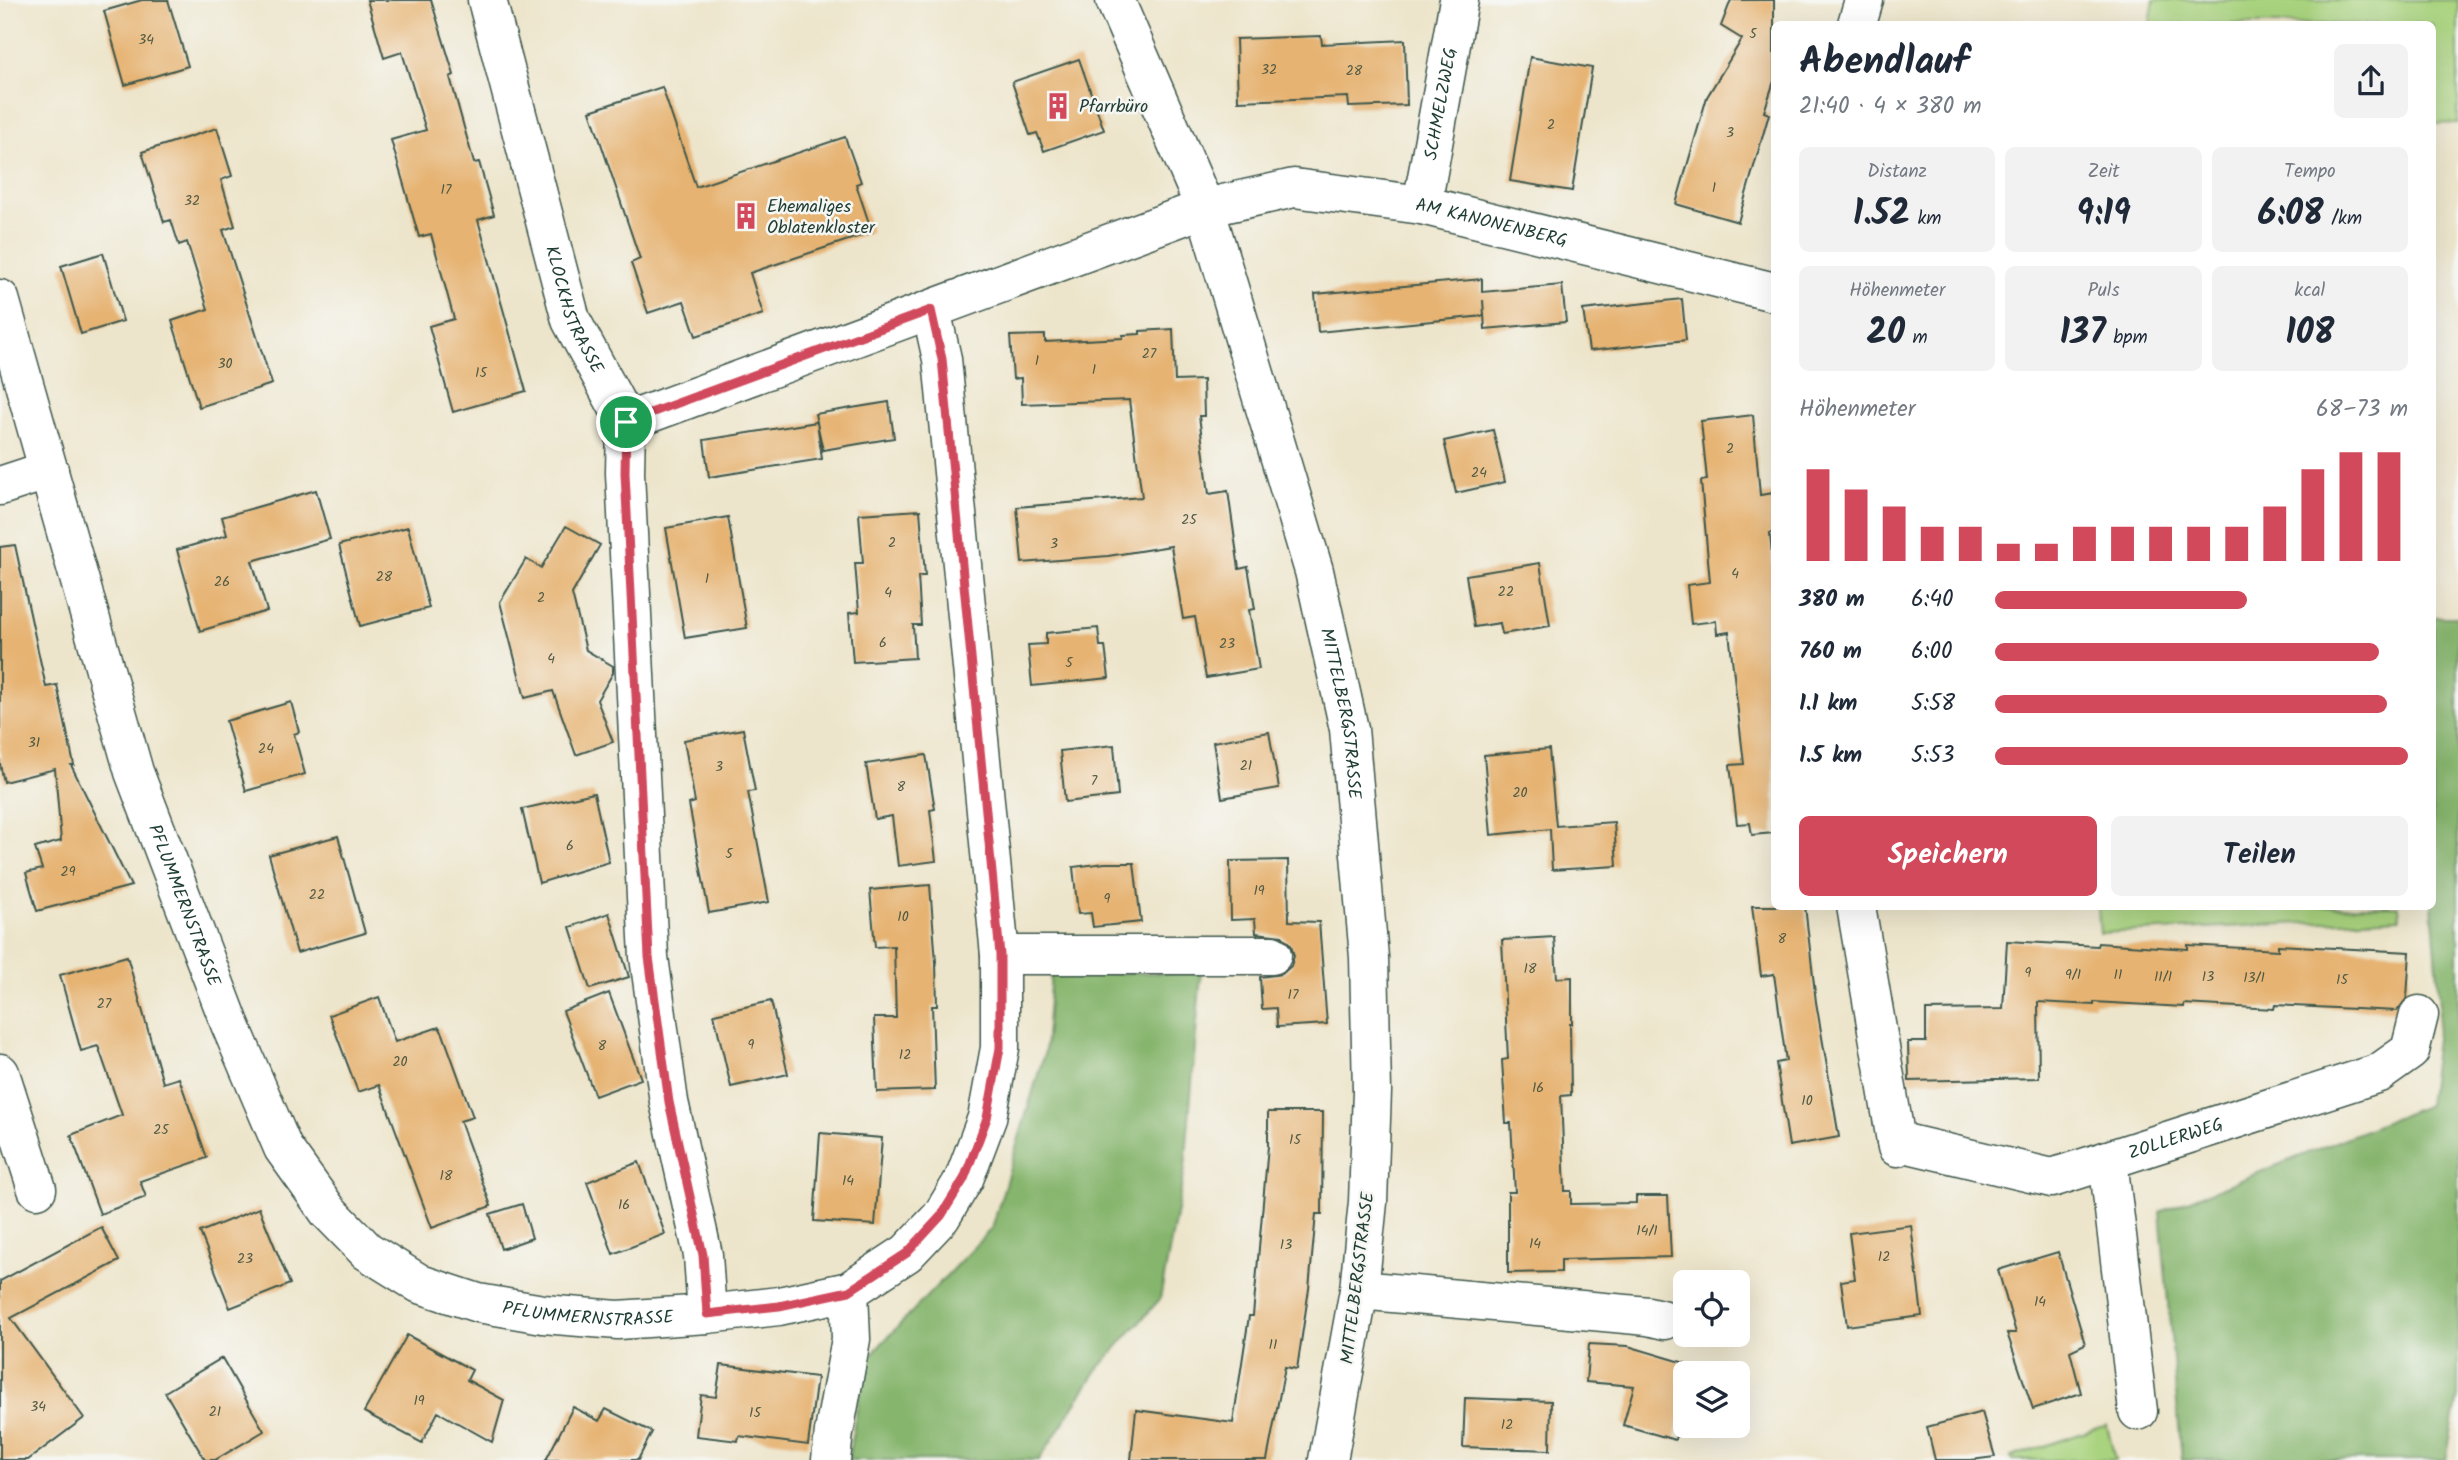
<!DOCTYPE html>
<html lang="de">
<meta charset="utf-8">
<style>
:root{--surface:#fff;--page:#f2f2f3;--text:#1f2937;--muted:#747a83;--accent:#d1495b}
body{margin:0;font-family:Kalam,sans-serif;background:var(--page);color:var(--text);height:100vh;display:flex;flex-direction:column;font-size:26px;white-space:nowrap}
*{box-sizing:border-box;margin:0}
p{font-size:23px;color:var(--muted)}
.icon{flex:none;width:38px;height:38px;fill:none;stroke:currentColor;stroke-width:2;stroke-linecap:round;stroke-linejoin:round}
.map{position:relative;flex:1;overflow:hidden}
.sheet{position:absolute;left:1771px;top:21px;width:665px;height:889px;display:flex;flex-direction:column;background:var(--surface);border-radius:10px;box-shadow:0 7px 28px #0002}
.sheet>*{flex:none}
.controls{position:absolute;left:1673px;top:1270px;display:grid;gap:14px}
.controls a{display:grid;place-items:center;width:77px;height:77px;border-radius:10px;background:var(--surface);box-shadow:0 7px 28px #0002;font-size:35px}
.pin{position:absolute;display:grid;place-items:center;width:60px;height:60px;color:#fff;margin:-30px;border:4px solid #fff;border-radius:50%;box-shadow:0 2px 7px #0007}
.round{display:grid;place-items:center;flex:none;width:74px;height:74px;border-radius:10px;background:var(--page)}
.summary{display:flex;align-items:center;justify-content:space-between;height:119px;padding:0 28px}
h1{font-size:38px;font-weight:700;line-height:52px}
.metrics{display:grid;grid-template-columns:repeat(3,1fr);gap:10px;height:119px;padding:7px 28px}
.metrics div{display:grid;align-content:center;border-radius:10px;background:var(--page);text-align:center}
.metrics b{font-size:35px;font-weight:700}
.metrics small{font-size:19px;font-weight:400}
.metrics p{font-size:19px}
.chart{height:196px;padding:14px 28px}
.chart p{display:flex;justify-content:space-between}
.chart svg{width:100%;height:126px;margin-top:7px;stroke:var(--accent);stroke-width:6}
.cta{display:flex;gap:14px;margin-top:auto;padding:14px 28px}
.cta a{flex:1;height:80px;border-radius:10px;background:var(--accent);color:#fff;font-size:28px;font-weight:700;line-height:80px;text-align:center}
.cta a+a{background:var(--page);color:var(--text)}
ul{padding:0 28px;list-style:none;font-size:23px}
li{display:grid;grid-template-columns:112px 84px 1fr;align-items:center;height:52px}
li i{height:18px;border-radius:9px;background:var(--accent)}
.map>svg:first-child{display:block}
.green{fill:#a9d37e;stroke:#648859;stroke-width:2}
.forest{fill:#86b56d;stroke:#527950;stroke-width:2}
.building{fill:#e6b372}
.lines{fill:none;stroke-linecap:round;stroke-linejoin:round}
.minor-casing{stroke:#3e564b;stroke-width:41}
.minor{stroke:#fff;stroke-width:38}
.route-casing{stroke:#fff;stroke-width:14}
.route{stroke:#d1495b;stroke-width:9}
.labels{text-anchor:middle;stroke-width:5;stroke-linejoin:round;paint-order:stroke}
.number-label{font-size:14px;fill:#515a44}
.street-label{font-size:18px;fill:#1f3d34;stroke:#f6f6f2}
.poi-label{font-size:18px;fill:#1f3d34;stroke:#f6f6f2;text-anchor:start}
</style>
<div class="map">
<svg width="2458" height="1460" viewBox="0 0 2458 1460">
<rect width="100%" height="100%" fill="#f6f6f2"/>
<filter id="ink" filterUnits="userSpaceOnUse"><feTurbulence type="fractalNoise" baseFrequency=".0143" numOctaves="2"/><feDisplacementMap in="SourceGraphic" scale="14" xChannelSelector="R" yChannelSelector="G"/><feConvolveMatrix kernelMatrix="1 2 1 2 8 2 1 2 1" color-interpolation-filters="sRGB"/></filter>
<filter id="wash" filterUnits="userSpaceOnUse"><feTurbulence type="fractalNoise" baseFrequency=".00686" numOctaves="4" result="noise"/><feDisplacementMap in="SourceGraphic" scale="28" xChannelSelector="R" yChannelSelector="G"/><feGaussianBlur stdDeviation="1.57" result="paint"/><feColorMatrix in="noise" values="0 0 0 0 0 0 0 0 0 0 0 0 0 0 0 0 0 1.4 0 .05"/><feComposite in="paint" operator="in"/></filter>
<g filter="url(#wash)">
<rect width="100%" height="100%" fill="#ede5cb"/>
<path class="green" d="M 2154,0 L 2458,0 L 2458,123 L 2433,124 L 2432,24 L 2150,24 Z
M 2399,906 L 2400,918 L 2100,933 L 2098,907 Z
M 2107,1425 L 2115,1460 L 2013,1460 L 2011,1457 Z"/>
<path class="forest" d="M 2433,617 L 2458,617 L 2458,1396 L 2446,1460 L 2182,1460 L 2160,1212 L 2428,1105 L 2440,1005 L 2432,905 Z
M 1051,973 L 1201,973 L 1185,1168 L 1160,1299 L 1097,1370 L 1039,1460 L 848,1460 L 865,1361 L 992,1228 L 1045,1051 Z"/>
<g id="blocks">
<path class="building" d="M 142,0 L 168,0 L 188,66 L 125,85 L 104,11 Z
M 367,0 L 431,0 L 454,75 L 450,77 L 474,163 L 479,162 L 494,215 L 478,220 L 526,391 L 453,412 L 429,326 L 454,319 L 431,234 L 419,237 L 391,140 L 426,130 L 402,52 L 384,58 Z
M 1731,0 L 1774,0 L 1774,81 L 1764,112 L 1769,114 L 1738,222 L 1676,204 L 1707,97 L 1742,39 L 1721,26 Z
M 1321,36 L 1322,44 L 1405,40 L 1407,105 L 1349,107 L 1348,97 L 1238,101 L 1236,39 Z
M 1530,57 L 1592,68 L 1572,191 L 1510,181 Z
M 1079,59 L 1104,130 L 1044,151 L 1037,133 L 1030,135 L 1012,82 Z
M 662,87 L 696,187 L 845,137 L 861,182 L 856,184 L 872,232 L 750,273 L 763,314 L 696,336 L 684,301 L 648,313 L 631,263 L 640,259 L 590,111 Z
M 217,128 L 232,176 L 221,180 L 235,226 L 223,230 L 272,384 L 199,407 L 172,321 L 208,309 L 187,242 L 179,245 L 171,220 L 164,222 L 142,152 Z
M 103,253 L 123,321 L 81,334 L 61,266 Z
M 1482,279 L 1482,292 L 1562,285 L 1566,322 L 1485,329 L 1483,300 L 1484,316 L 1318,332 L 1315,294 Z
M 1682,299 L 1686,340 L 1589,351 L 1583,310 Z
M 1173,329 L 1175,381 L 1203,380 L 1204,416 L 1199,416 L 1209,494 L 1228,491 L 1239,569 L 1248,567 L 1255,609 L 1249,610 L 1259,669 L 1206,678 L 1195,617 L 1183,619 L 1171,546 L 1108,556 L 1022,563 L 1017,507 L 1142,497 L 1129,400 L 1022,404 L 1021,378 L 1013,379 L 1010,336 L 1045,335 L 1045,342 L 1123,338 L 1123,335 L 1140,334 L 1140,331 Z
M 889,402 L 894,438 L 823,450 L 815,414 Z
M 1753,415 L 1760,495 L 1774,493 L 1774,532 L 1770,533 L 1774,574 L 1774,833 L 1752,835 L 1750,823 L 1737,824 L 1730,765 L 1744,764 L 1729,632 L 1717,634 L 1716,621 L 1691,624 L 1687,585 L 1710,582 L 1701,481 L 1707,480 L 1701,421 Z
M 817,422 L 822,459 L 709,477 L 704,440 Z
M 1493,430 L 1505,482 L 1456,493 L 1444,441 Z
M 316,490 L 330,539 L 252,561 L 267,611 L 200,631 L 177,550 L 227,535 L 222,517 Z
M 920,510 L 925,576 L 918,576 L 921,625 L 913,625 L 915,658 L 853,662 L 849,613 L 859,612 L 855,563 L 863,563 L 859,514 Z
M 728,517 L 747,628 L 685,638 L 666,528 Z
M 566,526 L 600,545 L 572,594 L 586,650 L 613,666 L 613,673 L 597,700 L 613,742 L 576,755 L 553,691 L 525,698 L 500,602 L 526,559 L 541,568 Z
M 408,527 L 429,608 L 360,626 L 339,545 Z
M 15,545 L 46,687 L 57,685 L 74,765 L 71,765 L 131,886 L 37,911 L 26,873 L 42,869 L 35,848 L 61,841 L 55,769 L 4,782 L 0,764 L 0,547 Z
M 1540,563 L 1550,626 L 1502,634 L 1500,623 L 1474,627 L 1466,575 Z
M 1098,628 L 1100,646 L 1105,646 L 1109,678 L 1032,686 L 1028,645 L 1046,644 L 1046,633 Z
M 291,702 L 299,732 L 294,734 L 305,774 L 246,791 L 226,721 Z
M 743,729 L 755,791 L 748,792 L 769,902 L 709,913 L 689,804 L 695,802 L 684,740 Z
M 1269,732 L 1279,788 L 1222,798 L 1213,742 Z
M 1114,745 L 1118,796 L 1065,802 L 1060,751 Z
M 1549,749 L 1556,826 L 1614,822 L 1617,866 L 1552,870 L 1550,829 L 1491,835 L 1484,755 Z
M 926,755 L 935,809 L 930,810 L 936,861 L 898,866 L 892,816 L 875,819 L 866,764 Z
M 594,793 L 609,862 L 539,883 L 522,809 Z
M 338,836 L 365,933 L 297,953 L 269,855 Z
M 1288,860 L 1289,921 L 1319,922 L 1327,1024 L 1277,1027 L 1276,1008 L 1262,1009 L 1260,977 L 1282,974 L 1291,966 L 1294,956 L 1291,945 L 1282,936 L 1256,933 L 1255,919 L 1231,920 L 1230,861 Z
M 1105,863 L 1134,863 L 1141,922 L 1093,927 L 1091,913 L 1078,914 L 1073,867 Z
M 930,885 L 936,962 L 937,1006 L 932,1006 L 935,1090 L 877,1092 L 874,1018 L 896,1018 L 894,946 L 875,947 L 870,890 Z
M 1752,906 L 1805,906 L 1816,1002 L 1839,1137 L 1789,1146 L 1776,1063 L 1786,1061 L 1774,974 L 1761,976 Z
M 609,913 L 629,977 L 590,989 L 570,927 Z
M 1554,937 L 1557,978 L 1572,977 L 1572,1024 L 1570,1024 L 1571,1095 L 1561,1096 L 1565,1191 L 1571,1191 L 1571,1204 L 1636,1203 L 1636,1196 L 1668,1196 L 1671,1257 L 1561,1260 L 1561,1272 L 1508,1273 L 1508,1192 L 1515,1192 L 1511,1123 L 1506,1123 L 1502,1060 L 1508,1059 L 1502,940 Z
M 2007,941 L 2097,946 L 2098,943 L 2188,949 L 2188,945 L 2278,950 L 2278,945 L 2410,952 L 2407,998 L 2397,1011 L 2275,1005 L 2274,1009 L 2184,1004 L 2184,1007 L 2094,1002 L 2094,1005 L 2038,1002 L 2039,1078 L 1909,1081 L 1908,1042 L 1926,1042 L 1926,1010 L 2003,1009 Z
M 127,956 L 163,1083 L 179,1078 L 207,1158 L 140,1181 L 146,1197 L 100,1214 L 71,1135 L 122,1115 L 98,1046 L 81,1051 L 60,975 Z
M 609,993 L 641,1079 L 595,1096 L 563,1011 Z
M 379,997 L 395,1042 L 439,1027 L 443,1034 L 473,1117 L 460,1121 L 491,1206 L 432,1228 L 379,1085 L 358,1092 L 329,1015 Z
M 771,1001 L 788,1074 L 731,1087 L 714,1014 Z
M 1268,1112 L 1323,1112 L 1322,1214 L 1316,1214 L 1309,1289 L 1297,1369 L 1285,1367 L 1267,1460 L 1131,1460 L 1136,1410 L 1233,1423 L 1249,1316 L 1253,1316 L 1268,1146 Z
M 820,1133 L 882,1138 L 875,1225 L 814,1221 Z
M 639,1162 L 665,1234 L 613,1254 L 587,1182 Z
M 522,1204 L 532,1238 L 501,1249 L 490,1214 Z
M 259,1208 L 290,1284 L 230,1308 L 200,1232 Z
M 1911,1225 L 1922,1316 L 1847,1326 L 1841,1281 L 1855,1279 L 1849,1233 Z
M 101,1227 L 119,1261 L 11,1318 L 84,1418 L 28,1460 L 0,1460 L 0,1281 Z
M 2058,1252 L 2085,1344 L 2070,1351 L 2081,1393 L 2033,1409 L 2007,1333 L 2016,1333 L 1998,1270 Z
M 407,1335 L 472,1370 L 467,1380 L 504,1400 L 492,1442 L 438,1412 L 422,1443 L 364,1412 Z
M 1589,1344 L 1628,1346 L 1685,1363 L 1685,1405 L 1675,1440 L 1623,1425 L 1634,1386 L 1586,1382 Z
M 222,1358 L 264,1431 L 215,1460 L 205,1460 L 165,1392 Z
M 721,1365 L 817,1377 L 808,1445 L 739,1436 L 738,1441 L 696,1436 L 701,1395 L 716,1397 Z
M 1465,1398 L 1551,1401 L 1550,1450 L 1463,1447 Z
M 573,1407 L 599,1421 L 606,1409 L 652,1432 L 638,1460 L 546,1460 Z
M 1982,1412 L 1995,1457 L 1971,1460 L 1935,1460 L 1927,1427 Z"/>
</g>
</g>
<g filter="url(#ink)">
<use href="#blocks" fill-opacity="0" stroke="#3e564b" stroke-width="2"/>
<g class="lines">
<defs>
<g id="minor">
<path id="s1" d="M 487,0 L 571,320 L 626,422 L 1205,208 L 1294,188 L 1422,205 L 1774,292"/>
<path id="s2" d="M 1115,0 L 1205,208 L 1314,571 L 1349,729 L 1369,957 L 1372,1091 L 1368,1202 L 1359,1290 L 1328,1460"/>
<path d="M 1857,24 L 1864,0"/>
<path id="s3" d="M 1422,205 L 1459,0"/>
<path id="s4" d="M 0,299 L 134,772 L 230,1024 L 283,1148 L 328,1211 L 367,1251 L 420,1284 L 478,1303 L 543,1314 L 618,1320 L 707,1314 L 779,1306 L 849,1291 L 907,1253 L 941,1217 L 964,1179 L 987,1118 L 1000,1048 L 1000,955 L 942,359 L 931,310"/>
<path d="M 626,422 L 625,473 L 649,957 L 669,1102 L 703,1255 L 707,1314"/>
<path d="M 0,486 L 49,470"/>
<path d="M 1856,906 L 1897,1147"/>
<path d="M 1000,955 L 1272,955"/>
<path d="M 0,1073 L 37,1189"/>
<path id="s5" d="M 1896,1141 L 2052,1178 L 2379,1073 L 2410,1051 L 2419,1015"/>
<path d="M 2108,1160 L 2138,1411"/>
<path d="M 1359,1290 L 1648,1316 L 1665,1320"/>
<path d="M 831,1460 L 834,1432 L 851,1339 L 849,1291"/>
</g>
</defs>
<use href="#minor" class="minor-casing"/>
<use href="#minor" class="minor"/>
</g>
</g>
<g class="lines" filter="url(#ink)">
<defs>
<path id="route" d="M 931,310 L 942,359 L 1000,955 L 1000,1048 L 987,1118 L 964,1179 L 941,1216 L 907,1253 L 849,1291 L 779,1306 L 707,1314 L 703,1255 L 669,1102 L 649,957 L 625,473 L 626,422 Z"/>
</defs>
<use href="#route" class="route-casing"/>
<use href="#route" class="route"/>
</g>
<defs>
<symbol id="building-bare" viewBox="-9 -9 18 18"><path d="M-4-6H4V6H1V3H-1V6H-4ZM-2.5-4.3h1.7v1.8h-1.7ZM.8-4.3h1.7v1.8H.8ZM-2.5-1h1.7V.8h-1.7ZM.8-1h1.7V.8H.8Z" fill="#d1495b" stroke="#f6f6f2" stroke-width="2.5" paint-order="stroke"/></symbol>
</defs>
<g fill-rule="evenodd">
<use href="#building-bare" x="1039" y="87" width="38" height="38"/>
<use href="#building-bare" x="727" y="197" width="38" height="38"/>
</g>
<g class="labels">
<g class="number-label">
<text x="1753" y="38">5</text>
<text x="146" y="44">34</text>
<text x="1269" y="74">32</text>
<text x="1354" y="75">28</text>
<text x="1551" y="129">2</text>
<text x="1730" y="137">3</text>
<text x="1714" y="192">1</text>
<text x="446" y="194">17</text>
<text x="192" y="205">32</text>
<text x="1149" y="358">27</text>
<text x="1037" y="365">1</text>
<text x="225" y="368">30</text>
<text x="1094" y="374">1</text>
<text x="481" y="377">15</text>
<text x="1730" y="453">2</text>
<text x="1479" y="477">24</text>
<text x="1189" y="524">25</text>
<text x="892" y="547">2</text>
<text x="1054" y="548">3</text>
<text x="1735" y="578">4</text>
<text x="384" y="581">28</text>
<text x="707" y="583">1</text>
<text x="222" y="586">26</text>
<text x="1506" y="596">22</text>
<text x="888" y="597">4</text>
<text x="541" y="602">2</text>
<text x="883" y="647">6</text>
<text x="1227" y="648">23</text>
<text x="551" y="663">4</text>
<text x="1069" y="667">5</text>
<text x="34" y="747">31</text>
<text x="266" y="753">24</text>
<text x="1246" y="770">21</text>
<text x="719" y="771">3</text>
<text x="1094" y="785">7</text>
<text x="901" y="791">8</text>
<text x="1520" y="797">20</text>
<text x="570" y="850">6</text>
<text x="729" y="858">5</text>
<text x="68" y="876">29</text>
<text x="1259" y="895">19</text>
<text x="317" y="899">22</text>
<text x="1107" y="903">9</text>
<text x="903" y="921">10</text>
<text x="1782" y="943">8</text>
<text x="1530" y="973">18</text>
<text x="2028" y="977">9</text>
<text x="2073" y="979">9/1</text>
<text x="2118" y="979">11</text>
<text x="2163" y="981">11/1</text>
<text x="2208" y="981">13</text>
<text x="2254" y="982">13/1</text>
<text x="2342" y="984">15</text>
<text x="1293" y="999">17</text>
<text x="104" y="1008">27</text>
<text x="751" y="1049">9</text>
<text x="602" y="1050">8</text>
<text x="905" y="1059">12</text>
<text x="400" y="1066">20</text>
<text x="1538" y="1092">16</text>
<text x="1807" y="1105">10</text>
<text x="161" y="1134">25</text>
<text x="1295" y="1144">15</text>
<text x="446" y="1180">18</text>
<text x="848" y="1185">14</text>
<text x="624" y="1209">16</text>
<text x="1647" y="1235">14/1</text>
<text x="1535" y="1248">14</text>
<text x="1286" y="1249">13</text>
<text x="1884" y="1261">12</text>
<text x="245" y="1263">23</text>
<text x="2040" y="1306">14</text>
<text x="1273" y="1349">11</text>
<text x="419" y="1405">19</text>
<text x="38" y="1411">34</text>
<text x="215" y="1416">21</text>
<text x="755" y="1417">15</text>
<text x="1507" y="1429">12</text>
</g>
<g class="street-label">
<text dy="6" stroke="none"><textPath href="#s3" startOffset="103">SCHMELZWEG</textPath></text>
<text dy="6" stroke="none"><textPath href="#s1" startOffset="1356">AM KANONENBERG</textPath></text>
<text dy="6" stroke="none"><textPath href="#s1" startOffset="322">KLOCKHSTRASSE</textPath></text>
<text dy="6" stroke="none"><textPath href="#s2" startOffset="751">MITTELBERGSTRASSE</textPath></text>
<text dy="6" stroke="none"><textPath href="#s4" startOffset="634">PFLUMMERNSTRASSE</textPath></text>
<text dy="6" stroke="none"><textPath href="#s5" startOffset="290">ZOLLERWEG</textPath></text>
<text transform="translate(1357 1278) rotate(-83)" y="6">MITTELBERGSTRASSE</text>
<text dy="6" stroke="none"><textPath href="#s4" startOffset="1264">PFLUMMERNSTRASSE</textPath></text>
</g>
<g class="poi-label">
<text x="1079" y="112">Pfarrbüro</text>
<text x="767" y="212">Ehemaliges<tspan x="767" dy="21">Oblatenkloster</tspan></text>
</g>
</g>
</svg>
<div class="controls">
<a><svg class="icon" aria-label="locate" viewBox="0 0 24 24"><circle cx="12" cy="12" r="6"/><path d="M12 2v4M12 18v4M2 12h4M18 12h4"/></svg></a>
<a><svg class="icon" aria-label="layers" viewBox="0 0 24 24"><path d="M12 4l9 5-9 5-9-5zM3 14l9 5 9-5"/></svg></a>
</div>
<div class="pin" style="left:626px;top:422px;background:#1e9e55"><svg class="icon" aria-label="arrive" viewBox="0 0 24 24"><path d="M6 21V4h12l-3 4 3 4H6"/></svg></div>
<section class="sheet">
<div class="summary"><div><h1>Abendlauf</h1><p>21:40 · 4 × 380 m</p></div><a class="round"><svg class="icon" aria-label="share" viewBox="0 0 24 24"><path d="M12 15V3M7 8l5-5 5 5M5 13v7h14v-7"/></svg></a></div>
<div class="metrics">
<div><p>Distanz</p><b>1.52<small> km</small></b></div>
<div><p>Zeit</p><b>9:19</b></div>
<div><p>Tempo</p><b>6:08<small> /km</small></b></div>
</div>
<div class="metrics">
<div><p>Höhenmeter</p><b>20<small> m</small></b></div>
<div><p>Puls</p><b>137<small> bpm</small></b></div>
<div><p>kcal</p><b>108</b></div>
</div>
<div class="chart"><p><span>Höhenmeter</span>68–73 m</p>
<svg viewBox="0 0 160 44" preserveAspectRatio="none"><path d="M5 44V12M15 44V19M25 44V25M35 44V32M45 44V32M55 44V38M65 44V38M75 44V32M85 44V32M95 44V32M105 44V32M115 44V32M125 44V25M135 44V12M145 44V6M155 44V6"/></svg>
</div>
<ul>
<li><b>380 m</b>6:40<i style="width:61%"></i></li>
<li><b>760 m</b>6:00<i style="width:93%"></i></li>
<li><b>1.1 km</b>5:58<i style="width:95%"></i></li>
<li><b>1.5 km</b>5:53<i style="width:100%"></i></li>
</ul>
<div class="cta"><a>Speichern</a><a>Teilen</a></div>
</section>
</div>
